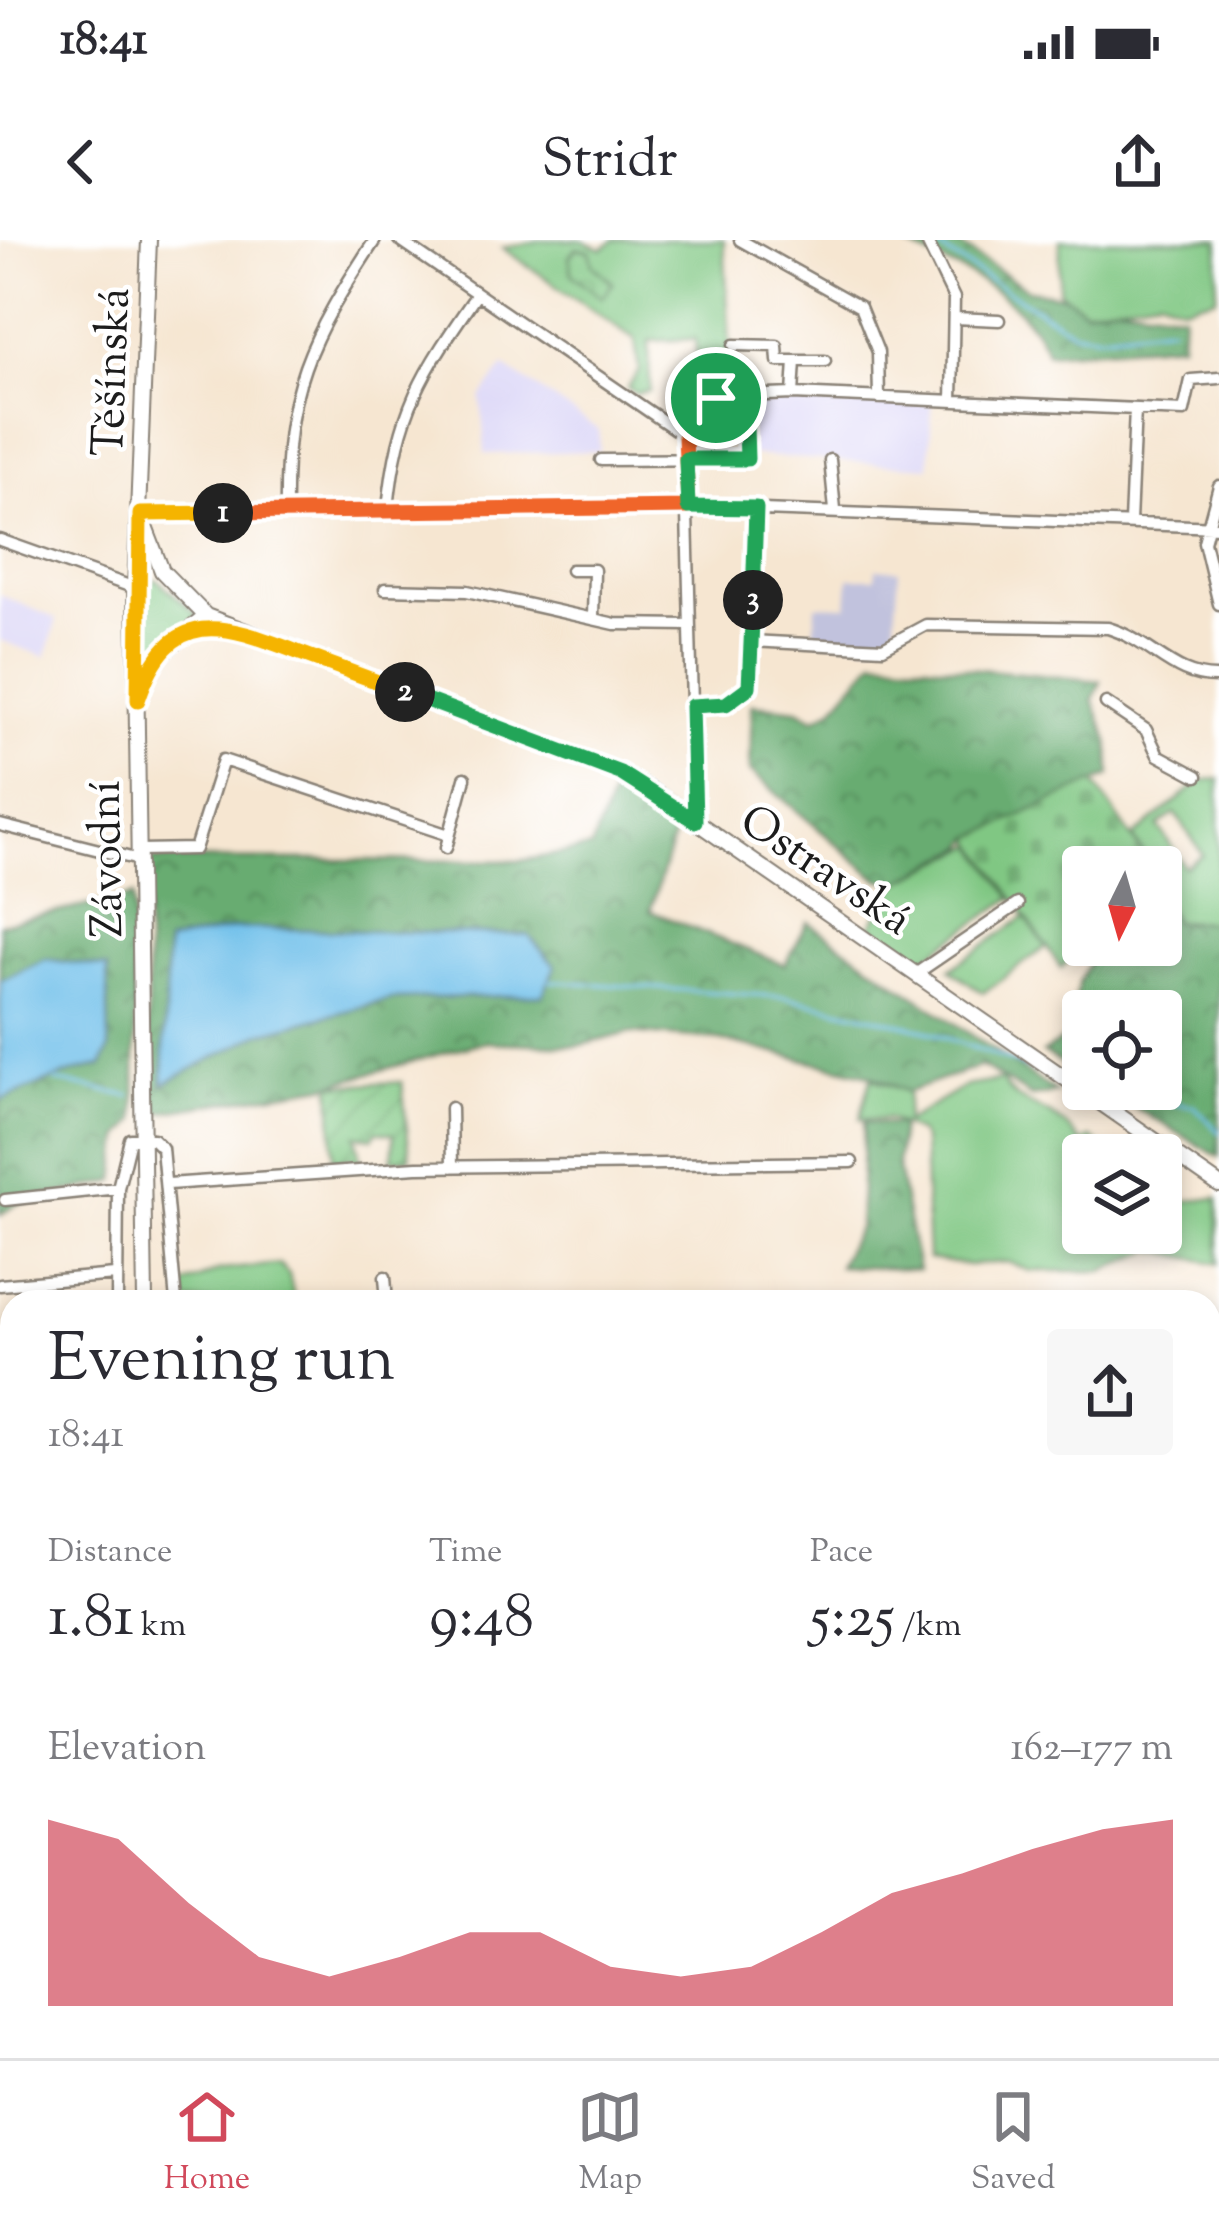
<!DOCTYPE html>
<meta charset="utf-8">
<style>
:root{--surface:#fff;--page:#f7f7f7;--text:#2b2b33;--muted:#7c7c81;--line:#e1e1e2;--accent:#d1495b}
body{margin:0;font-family:"Sorts Mill Goudy",serif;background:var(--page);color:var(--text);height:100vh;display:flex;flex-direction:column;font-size:45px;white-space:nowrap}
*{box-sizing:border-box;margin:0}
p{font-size:39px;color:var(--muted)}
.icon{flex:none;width:66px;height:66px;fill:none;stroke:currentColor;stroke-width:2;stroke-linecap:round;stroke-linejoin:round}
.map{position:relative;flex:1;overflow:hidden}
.drawer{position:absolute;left:0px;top:1050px;width:1221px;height:768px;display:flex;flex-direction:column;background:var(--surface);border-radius:36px 36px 0 0;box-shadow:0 6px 18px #0003}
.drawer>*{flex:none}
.needle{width:78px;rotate:185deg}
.buttons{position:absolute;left:1062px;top:606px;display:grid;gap:24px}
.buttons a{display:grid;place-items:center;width:120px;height:120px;border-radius:12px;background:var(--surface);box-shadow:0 6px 18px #0003;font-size:60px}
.pin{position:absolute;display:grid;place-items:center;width:102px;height:102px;color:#fff;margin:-51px;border:6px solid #fff;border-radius:50%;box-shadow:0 3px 12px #0007}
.km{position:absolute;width:60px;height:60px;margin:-30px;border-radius:50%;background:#222;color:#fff;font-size:33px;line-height:60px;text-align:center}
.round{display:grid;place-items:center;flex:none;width:126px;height:126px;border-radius:12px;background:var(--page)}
.summary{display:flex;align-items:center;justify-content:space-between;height:204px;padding:0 48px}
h1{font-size:66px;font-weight:600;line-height:90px}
.stats{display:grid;grid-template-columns:repeat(3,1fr);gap:18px;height:204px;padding:12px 48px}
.stats div{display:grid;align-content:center}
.stats b{font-size:60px;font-weight:600}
.stats small{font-size:33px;font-weight:400}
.stats p{font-size:33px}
.chart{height:336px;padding:24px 48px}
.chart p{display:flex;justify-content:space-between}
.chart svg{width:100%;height:216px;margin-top:12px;fill:var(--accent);opacity:.7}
.status{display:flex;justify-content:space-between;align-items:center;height:84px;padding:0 60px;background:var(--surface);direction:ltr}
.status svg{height:33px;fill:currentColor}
header{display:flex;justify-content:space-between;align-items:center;height:156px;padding:0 48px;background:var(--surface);font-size:54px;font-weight:600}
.tab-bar{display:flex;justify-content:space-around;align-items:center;height:168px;border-top:3px solid var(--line);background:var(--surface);font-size:33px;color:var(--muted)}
.tab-bar a{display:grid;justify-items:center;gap:6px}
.tab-bar .selected{color:var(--accent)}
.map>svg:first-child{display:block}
.built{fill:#dbd6f7}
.industrial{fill:#c1c2dd}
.grass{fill:#80c783;stroke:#4e7250;stroke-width:3;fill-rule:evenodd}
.forest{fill:url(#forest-crowns);stroke:#426446;stroke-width:3;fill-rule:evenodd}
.cemetery{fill:url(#cemetery-stones);stroke:#4e7250;stroke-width:3}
.park{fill:url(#park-crowns);stroke:#4e7250;stroke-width:3}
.garden{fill:url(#garden-furrows);stroke:#4e7250;stroke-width:3}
.water{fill:#6fc0ea;stroke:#466e83;stroke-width:3}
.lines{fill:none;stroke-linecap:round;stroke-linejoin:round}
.stream{stroke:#6fc0ea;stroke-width:3}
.minor-casing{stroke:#898176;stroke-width:15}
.major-casing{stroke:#898176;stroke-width:18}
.minor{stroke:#fff;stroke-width:10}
.major{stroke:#fff;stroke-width:14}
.split-1-casing{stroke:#fff;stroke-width:24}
.split-2-casing{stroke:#fff;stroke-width:24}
.split-3-casing{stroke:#fff;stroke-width:24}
.split-4-casing{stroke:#fff;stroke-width:24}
.split-1{stroke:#f0652b;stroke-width:15}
.split-2{stroke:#f5b400;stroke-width:15}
.split-3{stroke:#22a559;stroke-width:15}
.split-4{stroke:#22a559;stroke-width:15}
.labels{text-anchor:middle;stroke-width:9;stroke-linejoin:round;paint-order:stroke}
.street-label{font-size:45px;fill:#1c1c1c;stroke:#fff}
</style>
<div class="status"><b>18:41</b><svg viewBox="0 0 49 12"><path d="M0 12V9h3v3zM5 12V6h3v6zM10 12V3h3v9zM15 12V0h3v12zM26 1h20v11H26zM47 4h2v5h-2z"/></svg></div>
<header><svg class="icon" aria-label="back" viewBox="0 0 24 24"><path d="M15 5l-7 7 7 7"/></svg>Stridr<svg class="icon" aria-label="share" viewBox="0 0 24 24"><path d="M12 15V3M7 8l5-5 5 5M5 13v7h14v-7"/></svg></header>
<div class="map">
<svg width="1219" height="1818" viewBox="0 0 1219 1818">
<defs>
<pattern id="forest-crowns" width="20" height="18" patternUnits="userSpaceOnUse" patternTransform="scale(3)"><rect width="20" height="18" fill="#68ac71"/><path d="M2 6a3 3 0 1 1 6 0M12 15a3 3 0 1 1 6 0" fill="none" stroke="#558b5c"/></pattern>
<pattern id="cemetery-stones" width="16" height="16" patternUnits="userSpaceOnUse" patternTransform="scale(3)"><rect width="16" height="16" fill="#80c783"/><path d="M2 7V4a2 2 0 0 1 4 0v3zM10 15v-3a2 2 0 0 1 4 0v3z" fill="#6eaa71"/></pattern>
<pattern id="park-crowns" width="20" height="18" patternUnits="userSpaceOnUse" patternTransform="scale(3)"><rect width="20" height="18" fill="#80c783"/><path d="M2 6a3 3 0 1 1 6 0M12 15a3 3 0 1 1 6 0" fill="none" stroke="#6eaa71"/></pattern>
<pattern id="garden-furrows" width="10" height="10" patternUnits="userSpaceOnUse" patternTransform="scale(3)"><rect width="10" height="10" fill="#80c783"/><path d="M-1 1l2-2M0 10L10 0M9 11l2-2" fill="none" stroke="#6eaa71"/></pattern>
</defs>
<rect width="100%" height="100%" fill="#fff"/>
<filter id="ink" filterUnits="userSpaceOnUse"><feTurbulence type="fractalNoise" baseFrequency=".00833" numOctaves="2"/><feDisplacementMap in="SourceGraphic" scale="24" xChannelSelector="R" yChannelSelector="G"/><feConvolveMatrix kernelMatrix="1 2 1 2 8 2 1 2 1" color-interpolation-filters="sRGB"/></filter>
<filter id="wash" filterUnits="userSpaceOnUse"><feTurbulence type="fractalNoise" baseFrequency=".004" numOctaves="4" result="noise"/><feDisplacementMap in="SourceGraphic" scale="48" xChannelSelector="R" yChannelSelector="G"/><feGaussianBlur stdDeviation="2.7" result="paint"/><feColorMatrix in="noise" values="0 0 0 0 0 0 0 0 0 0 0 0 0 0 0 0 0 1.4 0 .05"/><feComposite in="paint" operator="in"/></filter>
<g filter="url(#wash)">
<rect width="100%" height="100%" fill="#f6e6d1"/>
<path class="built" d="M 504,126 L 599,190 L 600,211 L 485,214 L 481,158 Z
M 790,158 L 932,164 L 929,227 L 750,215 L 749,165 L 753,160 Z
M 0,355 L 57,379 L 46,417 L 0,400 Z"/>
<path class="industrial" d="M 876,328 L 899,330 L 894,394 L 872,404 L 814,400 L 816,365 L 847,366 L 849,338 L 875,338 Z"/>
<path class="grass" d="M 543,0 L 581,0 L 602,9 L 614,0 L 724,0 L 731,123 L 697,124 L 695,99 L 649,101 L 650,151 L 636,154 L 627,148 L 639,131 L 635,99 L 502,8 Z
M 1060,0 L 1219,0 L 1216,57 L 1182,66 L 1159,57 L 1084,69 L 1059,51 Z
M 150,339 L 158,340 L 199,376 L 152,413 L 142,408 L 143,348 Z
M 1219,539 L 1219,682 L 1174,682 L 1161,653 L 1161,627 L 1153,627 L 1133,597 L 1202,540 ZM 1175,573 L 1203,615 L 1185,627 L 1158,586 Z
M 975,605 L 1012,658 L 920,721 L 870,687 L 897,643 Z
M 1025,677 L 1046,707 L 983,753 L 950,729 Z
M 871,838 L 908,852 L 905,882 L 966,846 L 1002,840 C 1016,870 1055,863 1081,903 L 1091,898 L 1113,915 L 1083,915 L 1083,993 L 1161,993 L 1161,957 L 1175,962 L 1218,958 L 1219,1024 L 1153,1010 L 1102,1031 L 1030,1031 L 1008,1022 L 968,1025 L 928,1019 L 923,900 L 919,893 L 889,879 L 860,879 Z
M 279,1024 L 289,1034 L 295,1062 L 186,1062 L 184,1045 L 221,1030 Z"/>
<path class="forest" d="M 894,0 L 952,0 L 1029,50 L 1065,56 L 1084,69 L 1120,64 L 1183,73 L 1181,103 L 1047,113 C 1020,48 952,28 894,0 Z
M 875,419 L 1101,441 L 1093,460 L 1109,501 L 1111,535 L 972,598 L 967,606 L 897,643 L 878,639 L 750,531 L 752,464 L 798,469 L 815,478 L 832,469 Z
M 616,543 L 679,579 L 650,671 L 785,725 L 808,682 L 1056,853 L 1032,857 L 981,826 L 908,852 L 870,835 L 720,800 L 629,793 L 578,806 L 483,802 L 324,846 L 149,874 L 146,619 L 519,621 L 591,608 ZM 237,688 L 528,695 L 555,726 L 543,755 L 391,759 L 261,793 L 163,844 L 167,703 Z
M 133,656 L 136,880 L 121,898 L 116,941 L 16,964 L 0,975 L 0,860 C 35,848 66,831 102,826 L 109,809 L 107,728 L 46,719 L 0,741 L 0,684 Z
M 1169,672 L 1174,682 L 1219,682 L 1219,917 L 1104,849 L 1161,849 L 1161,771 L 1083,771 L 1083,837 L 1043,813 L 1067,797 L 1079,742 L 1099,705 L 1161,705 L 1161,673 Z
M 864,882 L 901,885 L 897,924 L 918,1030 L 838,1026 L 859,986 Z
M 9,1346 L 12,1423 L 0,1423 L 0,1347 Z
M 1219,1530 L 1219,1818 L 821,1818 L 824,1806 L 1209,1806 L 1209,1536 Z
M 0,1555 L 12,1616 L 12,1806 L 148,1806 L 149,1818 L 0,1818 Z"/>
<path class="cemetery" d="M 1094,542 L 1152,627 L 1083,627 L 1084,705 L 1061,728 L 972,598 Z"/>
<path class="park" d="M 576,8 L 590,11 L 593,25 L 613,43 L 602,57 L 572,34 L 569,17 Z"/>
<path class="garden" d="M 402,842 L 410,918 L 392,920 L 394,894 L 376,891 L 373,898 L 356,895 L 362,924 L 351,917 L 334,921 L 331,845 Z"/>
<path class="water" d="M 237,688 L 528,695 L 555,726 L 543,755 L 391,759 L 261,793 L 163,844 L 167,703 Z
M 46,719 L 107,728 L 109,809 L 102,826 C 66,831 35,848 0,860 L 0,741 Z
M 0,1423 L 12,1423 L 12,1479 L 0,1483 Z"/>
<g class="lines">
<path class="stream" d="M 935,6 L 1072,91 L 1098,95 L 1172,86
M 550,741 L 786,757 L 919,788 L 1054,837
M 1066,829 L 1083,817
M 55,841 L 130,856
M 1147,849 L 1157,861 L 1194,866 L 1219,892"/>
</g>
</g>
<g filter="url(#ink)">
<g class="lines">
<defs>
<path id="minor" d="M 399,0 L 685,196 L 695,581
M 740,0 L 860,67 L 878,112 L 879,158
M 926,0 L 954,58 L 952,161
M 955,78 L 999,80
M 734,105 L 777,106 L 778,121 L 825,121
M 793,154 L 795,121
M 685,196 L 719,157 L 793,154 L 1184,171 L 1191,140 L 1219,138
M 601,220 L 747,219 L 745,156
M 830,220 L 835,270
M 1219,246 L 1204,302 L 1219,364
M 388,269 C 398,169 421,135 477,54
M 286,272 C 284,149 309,100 375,0
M 140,274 L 679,267 L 1219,287
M 1130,282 L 1135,169
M 0,300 L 135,348
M 571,330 L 594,330 L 593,379
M 385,349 L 467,351 L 615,384 L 690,385
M 751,401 L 883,408 L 926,385 L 1108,388 C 1152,401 1173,439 1219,437
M 1106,463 L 1146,490 L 1158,515 L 1197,536
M 692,466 L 726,464 L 749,447 L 756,268
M 0,585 L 139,620
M 446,608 L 465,538
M 139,610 L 195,609 L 223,520 L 449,595
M 917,733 L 1018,664
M 451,868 L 452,927
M 168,944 L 417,927 L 852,922
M 5,960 L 118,948
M 385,1037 L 387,1062
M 0,1045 L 115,1035
M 117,1062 L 118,948 L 130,899 L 153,899 L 162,908 L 176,1062
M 0,1165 L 12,1164
M 1209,1483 L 1219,1483
M 1209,1639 L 1219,1659"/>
<path id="major" d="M 140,274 L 162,331 L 206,376 L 620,533 L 649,549 L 1219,945
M 141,450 L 156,419 L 206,376
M 145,1062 L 135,348 L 149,0
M 156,1806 L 156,1818"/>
</defs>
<use href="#minor" class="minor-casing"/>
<use href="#major" class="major-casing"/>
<use href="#minor" class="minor"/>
<use href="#major" class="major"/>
</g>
</g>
<g class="lines" filter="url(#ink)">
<defs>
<path id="split-1" d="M 223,273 L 688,267 L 685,196 L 716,158"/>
<path id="split-2" d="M 223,273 L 140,274 L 138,460 C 170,363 224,384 300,413 C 335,426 370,439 405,452"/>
<path id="split-3" d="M 405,452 L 620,533 L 695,581 L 692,466 L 726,464 L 749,447 L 753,360"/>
<path id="split-4" d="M 716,158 L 745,156 L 747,219 L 686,219 L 688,267 L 756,268 L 753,360"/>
</defs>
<use href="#split-1" class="split-1-casing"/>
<use href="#split-2" class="split-2-casing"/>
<use href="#split-3" class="split-3-casing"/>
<use href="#split-4" class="split-4-casing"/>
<use href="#split-1" class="split-1"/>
<use href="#split-2" class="split-2"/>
<use href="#split-3" class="split-3"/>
<use href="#split-4" class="split-4"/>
</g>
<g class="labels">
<g class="street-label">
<text transform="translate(109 132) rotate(-88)" y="16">Těšínská</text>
<text transform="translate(104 619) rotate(-91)" y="16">Závodní</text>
<text transform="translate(827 628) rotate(34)" y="16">Ostravská</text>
</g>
</g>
</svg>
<div class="buttons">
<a><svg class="needle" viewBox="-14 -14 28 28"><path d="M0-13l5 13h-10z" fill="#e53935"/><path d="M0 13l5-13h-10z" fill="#7c7c81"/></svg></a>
<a><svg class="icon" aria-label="locate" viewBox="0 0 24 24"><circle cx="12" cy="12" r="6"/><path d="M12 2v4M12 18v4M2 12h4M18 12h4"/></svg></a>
<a><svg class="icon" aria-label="layers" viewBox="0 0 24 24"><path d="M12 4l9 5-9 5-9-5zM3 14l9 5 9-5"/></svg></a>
</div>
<div class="pin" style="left:716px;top:158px;background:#1e9e55"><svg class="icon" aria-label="arrive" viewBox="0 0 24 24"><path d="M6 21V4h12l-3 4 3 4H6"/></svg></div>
<b class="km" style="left:223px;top:273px">1</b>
<b class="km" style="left:405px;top:452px">2</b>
<b class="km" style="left:753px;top:360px">3</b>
<section class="drawer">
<div class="summary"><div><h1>Evening run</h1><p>18:41</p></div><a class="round"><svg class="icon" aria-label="share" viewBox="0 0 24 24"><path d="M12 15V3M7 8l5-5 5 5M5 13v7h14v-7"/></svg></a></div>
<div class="stats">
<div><p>Distance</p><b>1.81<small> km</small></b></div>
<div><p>Time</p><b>9:48</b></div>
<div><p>Pace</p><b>5:25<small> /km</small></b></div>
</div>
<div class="chart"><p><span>Elevation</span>162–177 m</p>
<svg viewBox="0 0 160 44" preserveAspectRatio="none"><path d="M0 44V6L10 10L20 23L30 34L40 38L50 34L60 29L70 29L80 36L90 38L100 36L110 29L120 21L130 17L140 12L150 8L160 6V44z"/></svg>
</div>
</section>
</div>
<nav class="tab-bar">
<a class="selected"><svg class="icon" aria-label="home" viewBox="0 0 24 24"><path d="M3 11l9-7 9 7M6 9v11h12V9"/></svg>Home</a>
<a><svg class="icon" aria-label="map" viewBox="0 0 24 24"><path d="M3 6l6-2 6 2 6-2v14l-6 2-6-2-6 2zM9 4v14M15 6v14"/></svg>Map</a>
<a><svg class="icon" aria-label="saved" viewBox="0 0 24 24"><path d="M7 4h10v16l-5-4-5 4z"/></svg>Saved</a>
</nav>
